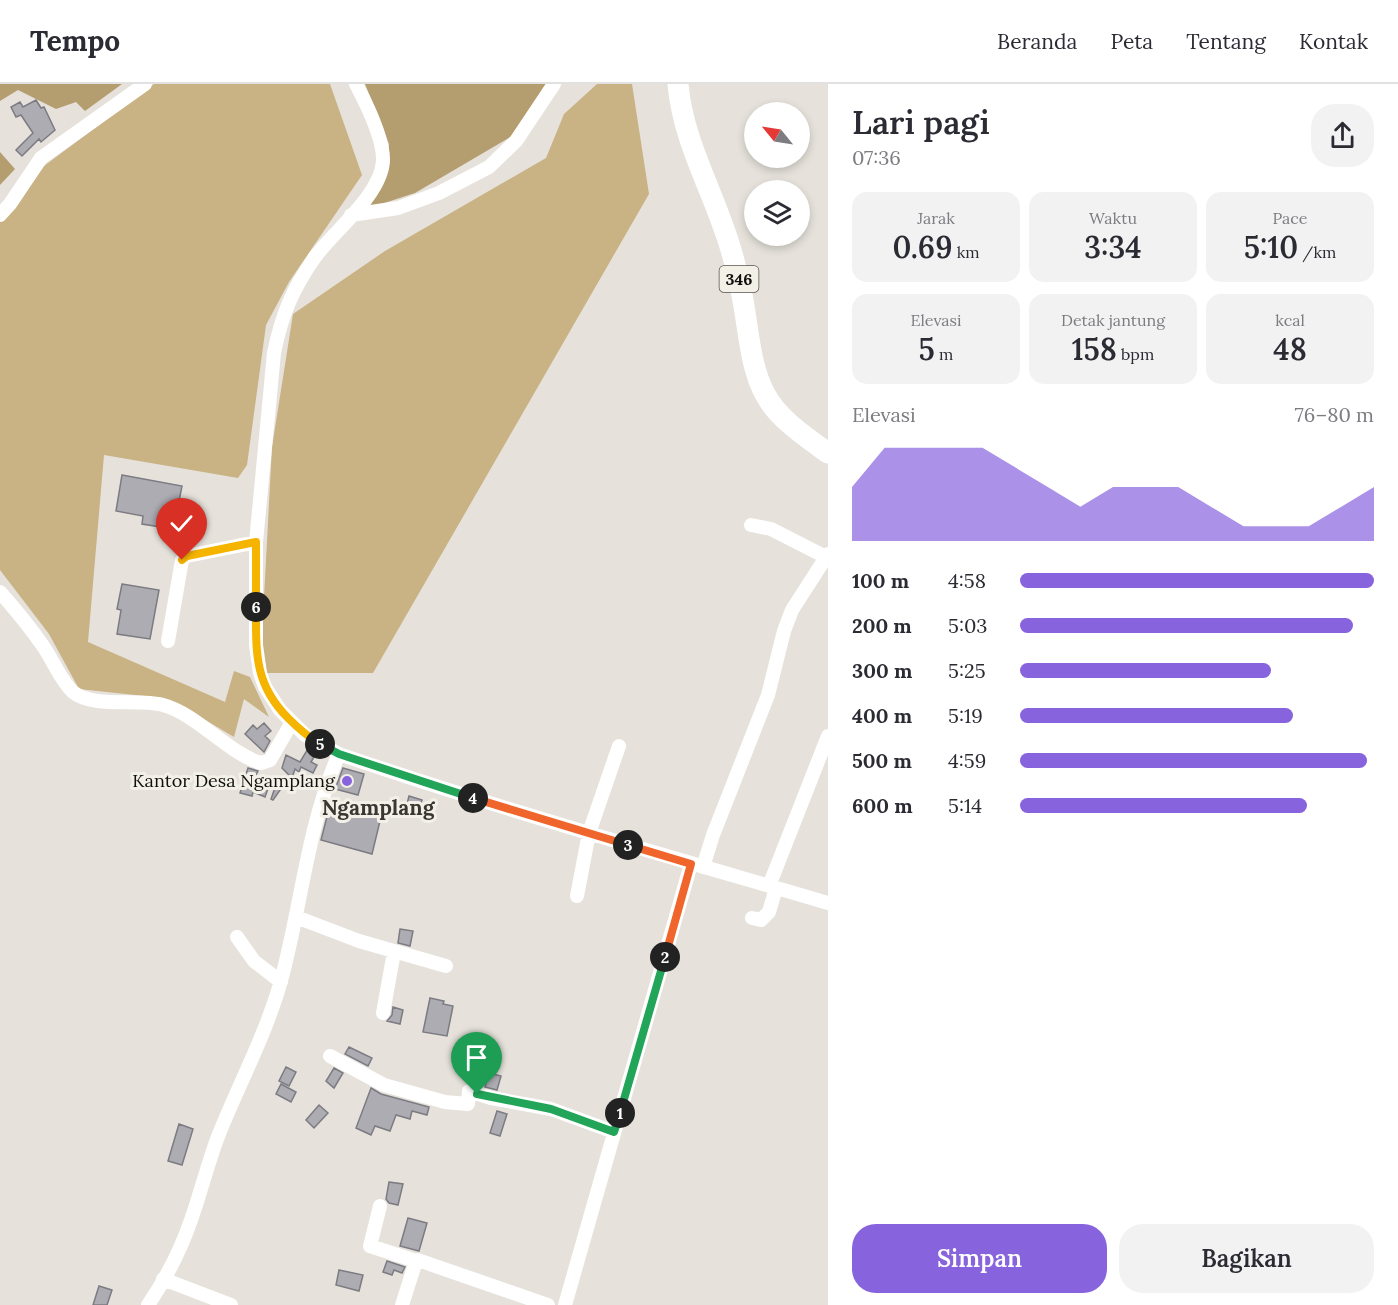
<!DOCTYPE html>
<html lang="id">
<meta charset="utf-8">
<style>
:root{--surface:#fff;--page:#f2f2f3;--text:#2b2b33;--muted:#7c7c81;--line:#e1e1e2;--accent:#8863de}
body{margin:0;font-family:Lora,serif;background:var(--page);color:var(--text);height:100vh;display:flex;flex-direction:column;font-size:22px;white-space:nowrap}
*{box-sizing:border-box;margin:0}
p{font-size:20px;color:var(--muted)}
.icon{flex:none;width:33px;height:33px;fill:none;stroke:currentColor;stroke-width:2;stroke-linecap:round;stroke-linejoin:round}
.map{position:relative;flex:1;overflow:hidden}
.panel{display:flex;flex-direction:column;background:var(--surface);width:570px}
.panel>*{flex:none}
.needle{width:39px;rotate:300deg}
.tools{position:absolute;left:744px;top:18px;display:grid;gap:12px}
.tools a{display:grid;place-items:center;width:66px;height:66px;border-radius:50%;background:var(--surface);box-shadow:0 3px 9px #0003;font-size:30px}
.pin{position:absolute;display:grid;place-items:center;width:51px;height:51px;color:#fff;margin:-62px -26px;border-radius:50% 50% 50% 0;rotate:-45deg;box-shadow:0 0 6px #0007}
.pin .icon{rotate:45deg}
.km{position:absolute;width:30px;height:30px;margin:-15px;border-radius:50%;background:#222;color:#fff;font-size:16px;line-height:30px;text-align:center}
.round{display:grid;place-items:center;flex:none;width:63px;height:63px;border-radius:24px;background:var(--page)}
.overview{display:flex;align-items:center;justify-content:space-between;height:102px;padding:0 24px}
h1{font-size:33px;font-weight:600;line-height:45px}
.figures{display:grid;grid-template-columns:repeat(3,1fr);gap:9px;height:102px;padding:6px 24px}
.figures div{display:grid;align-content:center;border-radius:15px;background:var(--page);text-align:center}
.figures b{font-size:30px;font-weight:600}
.figures small{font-size:16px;font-weight:400}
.figures p{font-size:16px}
.chart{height:168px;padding:12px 24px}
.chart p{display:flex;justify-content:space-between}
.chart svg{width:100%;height:108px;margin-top:6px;fill:var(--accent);opacity:.7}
.cta{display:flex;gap:12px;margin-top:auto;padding:12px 24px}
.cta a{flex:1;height:69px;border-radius:24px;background:var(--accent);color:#fff;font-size:24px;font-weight:600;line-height:69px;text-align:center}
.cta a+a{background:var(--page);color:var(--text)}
ul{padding:0 24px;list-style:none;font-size:20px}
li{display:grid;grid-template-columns:96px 72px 1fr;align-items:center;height:45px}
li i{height:15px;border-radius:8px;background:var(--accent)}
header{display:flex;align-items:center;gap:36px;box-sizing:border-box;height:84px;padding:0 30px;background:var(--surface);border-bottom:2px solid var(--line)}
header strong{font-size:28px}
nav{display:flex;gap:33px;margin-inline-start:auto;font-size:21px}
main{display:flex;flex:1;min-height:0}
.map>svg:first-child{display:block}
.green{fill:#c9b283}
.forest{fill:#b49d6f}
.building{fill:#adacb3;stroke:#7c7b82;stroke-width:1.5}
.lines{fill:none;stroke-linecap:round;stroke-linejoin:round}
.street{stroke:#fff;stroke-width:14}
.primary{stroke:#fff;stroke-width:21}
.split-1-casing{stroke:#fff;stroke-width:12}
.split-2-casing{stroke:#fff;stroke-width:12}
.split-3-casing{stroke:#fff;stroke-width:12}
.split-4-casing{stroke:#fff;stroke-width:12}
.split-5-casing{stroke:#fff;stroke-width:12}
.split-6-casing{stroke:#fff;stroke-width:12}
.split-7-casing{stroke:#fff;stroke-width:12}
.split-1{stroke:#22a559;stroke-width:8}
.split-2{stroke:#22a559;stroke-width:8}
.split-3{stroke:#f0652b;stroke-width:8}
.split-4{stroke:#f0652b;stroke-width:8}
.split-5{stroke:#22a559;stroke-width:8}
.split-6{stroke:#f5b400;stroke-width:8}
.split-7{stroke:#f5b400;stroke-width:8}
.poi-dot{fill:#8863de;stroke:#f3f0e8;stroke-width:2}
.labels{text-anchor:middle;stroke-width:6;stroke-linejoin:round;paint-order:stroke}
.shield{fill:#f3f0e8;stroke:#55534f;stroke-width:1.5}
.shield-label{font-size:16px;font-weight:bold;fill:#11100e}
.poi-label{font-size:18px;fill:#11100e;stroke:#f3f0e8;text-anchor:end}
.quarter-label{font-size:21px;font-weight:bold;fill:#3a3732;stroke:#f3f0e8}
</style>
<header>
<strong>Tempo</strong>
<nav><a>Beranda</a><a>Peta</a><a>Tentang</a><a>Kontak</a></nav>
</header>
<main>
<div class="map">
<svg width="828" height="1221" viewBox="0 0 828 1221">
<rect width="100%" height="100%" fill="#e6e2db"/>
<path class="green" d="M 154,0 L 330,0 L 362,91 L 289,198 L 266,241 L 247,381 L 238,394 L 104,371 L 88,558 L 225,618 L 234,587 L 250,593 L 269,633 L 244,615 L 234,653 L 180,621 L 163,614 L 79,605 L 49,550 L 0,486 L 0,133 L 44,82 Z
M 597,0 L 632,0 L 649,110 L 373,589 L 260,589 L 272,363 L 293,230 L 385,167 L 546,74 L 564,30 Z"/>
<path class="forest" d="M 0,0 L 122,0 L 85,27 L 76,18 L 56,25 L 18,6 L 0,17 Z
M 365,0 L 546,0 L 512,52 L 415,109 L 369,124 L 387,86 L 389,60 Z
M 0,68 L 15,85 L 0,101 Z"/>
<path class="building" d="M 36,16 L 41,24 L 44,23 L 55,46 L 41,58 L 39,55 L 22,72 L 16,66 L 33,49 L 21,31 L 16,33 L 11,23 L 20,18 L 23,23 Z
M 122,391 L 182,402 L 179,417 L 190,420 L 187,433 L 176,430 L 173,445 L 142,440 L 143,432 L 116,427 Z
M 122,500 L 159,506 L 150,555 L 117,550 L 121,526 L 117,525 Z
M 264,639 L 271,647 L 265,652 L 270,657 L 264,668 L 245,650 L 253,641 L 257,645 Z
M 309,663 L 317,668 L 311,678 L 317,681 L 313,689 L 301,683 L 299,688 L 295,685 L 292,694 L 282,684 L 286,671 L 300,678 Z
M 248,684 L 258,687 L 255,693 L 271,696 L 265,713 L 253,708 L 252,712 L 240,709 Z
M 343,684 L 364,690 L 358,711 L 335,705 Z
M 279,692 L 288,695 L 273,716 L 271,715 Z
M 409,712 L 422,716 L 418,728 L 406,724 Z
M 330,721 L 381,733 L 372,770 L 321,756 Z
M 400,845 L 413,847 L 410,862 L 398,859 Z
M 430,914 L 444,917 L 443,920 L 453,922 L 447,952 L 423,948 Z
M 393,923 L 403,926 L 400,940 L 387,937 L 392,931 Z
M 349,963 L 372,974 L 368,982 L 345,970 Z
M 286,983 L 296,988 L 289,1002 L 279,997 Z
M 334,984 L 343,989 L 334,1004 L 326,997 Z
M 489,989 L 501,992 L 497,1006 L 485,1003 Z
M 281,1000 L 296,1008 L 291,1018 L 276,1010 Z
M 371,1004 L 381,1010 L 429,1023 L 427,1031 L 412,1027 L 410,1035 L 396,1031 L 390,1047 L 375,1042 L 371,1051 L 356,1044 Z
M 319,1021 L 328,1029 L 314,1044 L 306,1036 Z
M 497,1027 L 507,1030 L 500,1052 L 490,1049 Z
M 179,1040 L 193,1045 L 182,1081 L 168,1077 Z
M 389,1098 L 403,1100 L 398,1121 L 389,1119 L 386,1115 Z
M 408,1134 L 427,1139 L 419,1167 L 400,1162 Z
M 387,1177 L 405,1183 L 402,1189 L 394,1186 L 392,1191 L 383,1188 Z
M 339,1186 L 363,1191 L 359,1207 L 336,1201 Z
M 99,1202 L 112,1206 L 107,1221 L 93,1221 Z"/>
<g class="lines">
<path class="street" d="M 0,131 L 10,120 L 41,74 L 145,0
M 351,131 L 398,124 L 439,109 L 489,83 L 516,57 L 554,0
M 751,441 L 771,445 L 826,473
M 0,508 C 15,525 30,543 43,562 C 53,576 60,596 73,608 C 94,625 138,614 163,621 C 197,630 229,670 261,679 L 270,676 L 292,638
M 168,557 L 182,476 L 187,472 L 256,458
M 339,670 C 500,725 664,771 828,819
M 703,783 L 713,751 L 768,611 L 784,547 L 792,526 L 828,470
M 769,802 L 828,652
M 577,812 L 589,749 L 619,662
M 296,833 L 359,857 L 446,882
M 752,834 L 761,836 L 769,828 L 776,804
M 237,853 L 254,877 L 281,898
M 383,929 L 394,868
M 330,972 L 384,1001 L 445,1018 L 468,1020 L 469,1007 L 491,1014 L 551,1025 L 614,1048
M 380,1122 L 370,1162 L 416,1177
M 163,1195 L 231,1221
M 148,1221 C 165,1196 181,1165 191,1136 C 201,1108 208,1078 219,1050 C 241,995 270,943 284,885 C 302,814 309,738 339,670 L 305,651 L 280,626 L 265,603 L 260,589 L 256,561 L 256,458 L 274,269 C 282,230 292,206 315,173 C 335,146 381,111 383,77 C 384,55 366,19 356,0
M 402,1221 L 416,1177 L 418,1176 L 548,1221
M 565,1221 L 691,780"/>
<path class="primary" d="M 678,0 C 683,61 718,115 733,173 C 739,194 743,214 746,235 C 750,261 753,288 765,310 C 778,335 806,353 828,369"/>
</g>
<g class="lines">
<defs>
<path id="split-1" d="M 477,1010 L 551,1025 L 614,1048 L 620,1029"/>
<path id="split-2" d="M 620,1029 L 665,873"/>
<path id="split-3" d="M 628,761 L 691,780 L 665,873"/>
<path id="split-4" d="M 473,714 L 628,761"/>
<path id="split-5" d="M 320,660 L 339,670 L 473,714"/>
<path id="split-6" d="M 256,523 C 256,568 254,600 288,634 C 298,644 308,653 320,660"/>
<path id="split-7" d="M 182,476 L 187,472 L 256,458 L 256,523"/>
</defs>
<use href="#split-1" class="split-1-casing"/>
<use href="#split-2" class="split-2-casing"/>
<use href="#split-3" class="split-3-casing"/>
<use href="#split-4" class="split-4-casing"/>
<use href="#split-5" class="split-5-casing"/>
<use href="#split-6" class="split-6-casing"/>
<use href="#split-7" class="split-7-casing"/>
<use href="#split-1" class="split-1"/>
<use href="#split-2" class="split-2"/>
<use href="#split-3" class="split-3"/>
<use href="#split-4" class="split-4"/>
<use href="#split-5" class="split-5"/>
<use href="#split-6" class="split-6"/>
<use href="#split-7" class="split-7"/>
</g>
<circle class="poi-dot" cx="347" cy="697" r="6"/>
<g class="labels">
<rect class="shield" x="719.5" y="182" width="39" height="26" rx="4.5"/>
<g class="shield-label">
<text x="739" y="201">346</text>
</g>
<g class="poi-label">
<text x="335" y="703">Kantor Desa Ngamplang</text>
</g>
<g class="quarter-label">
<text x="378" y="731">Ngamplang</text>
</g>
</g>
</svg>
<div class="tools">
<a><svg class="needle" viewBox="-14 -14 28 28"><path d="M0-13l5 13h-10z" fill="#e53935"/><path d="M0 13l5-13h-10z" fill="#7c7c81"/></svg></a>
<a><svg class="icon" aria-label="layers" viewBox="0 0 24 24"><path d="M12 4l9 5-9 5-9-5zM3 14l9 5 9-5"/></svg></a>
</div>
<div class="pin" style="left:477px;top:1010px;background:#1e9e55"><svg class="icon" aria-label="arrive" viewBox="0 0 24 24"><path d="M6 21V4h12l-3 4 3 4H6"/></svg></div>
<div class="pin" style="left:182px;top:476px;background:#d93025"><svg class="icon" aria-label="check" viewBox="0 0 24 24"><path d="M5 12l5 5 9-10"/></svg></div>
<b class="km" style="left:620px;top:1029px">1</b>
<b class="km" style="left:665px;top:873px">2</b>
<b class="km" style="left:628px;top:761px">3</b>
<b class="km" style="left:473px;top:714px">4</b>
<b class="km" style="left:320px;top:660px">5</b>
<b class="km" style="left:256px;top:523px">6</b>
</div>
<section class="panel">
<div class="overview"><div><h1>Lari pagi</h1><p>07:36</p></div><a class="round"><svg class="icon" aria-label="share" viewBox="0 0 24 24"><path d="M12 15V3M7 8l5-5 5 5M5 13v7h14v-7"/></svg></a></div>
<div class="figures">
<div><p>Jarak</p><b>0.69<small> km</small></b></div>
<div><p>Waktu</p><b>3:34</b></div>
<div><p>Pace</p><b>5:10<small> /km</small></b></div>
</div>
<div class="figures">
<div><p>Elevasi</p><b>5<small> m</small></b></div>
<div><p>Detak jantung</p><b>158<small> bpm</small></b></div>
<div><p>kcal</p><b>48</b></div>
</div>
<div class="chart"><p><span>Elevasi</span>76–80 m</p>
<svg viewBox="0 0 160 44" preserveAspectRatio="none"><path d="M0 44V22L10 6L20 6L30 6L40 6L50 14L60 22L70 30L80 22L90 22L100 22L110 30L120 38L130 38L140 38L150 30L160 22V44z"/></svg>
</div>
<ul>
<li><b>100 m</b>4:58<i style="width:100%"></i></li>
<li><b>200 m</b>5:03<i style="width:94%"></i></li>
<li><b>300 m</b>5:25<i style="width:71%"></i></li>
<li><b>400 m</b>5:19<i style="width:77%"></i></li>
<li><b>500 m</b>4:59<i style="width:98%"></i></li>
<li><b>600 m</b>5:14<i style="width:81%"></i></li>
</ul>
<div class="cta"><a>Simpan</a><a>Bagikan</a></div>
</section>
</main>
